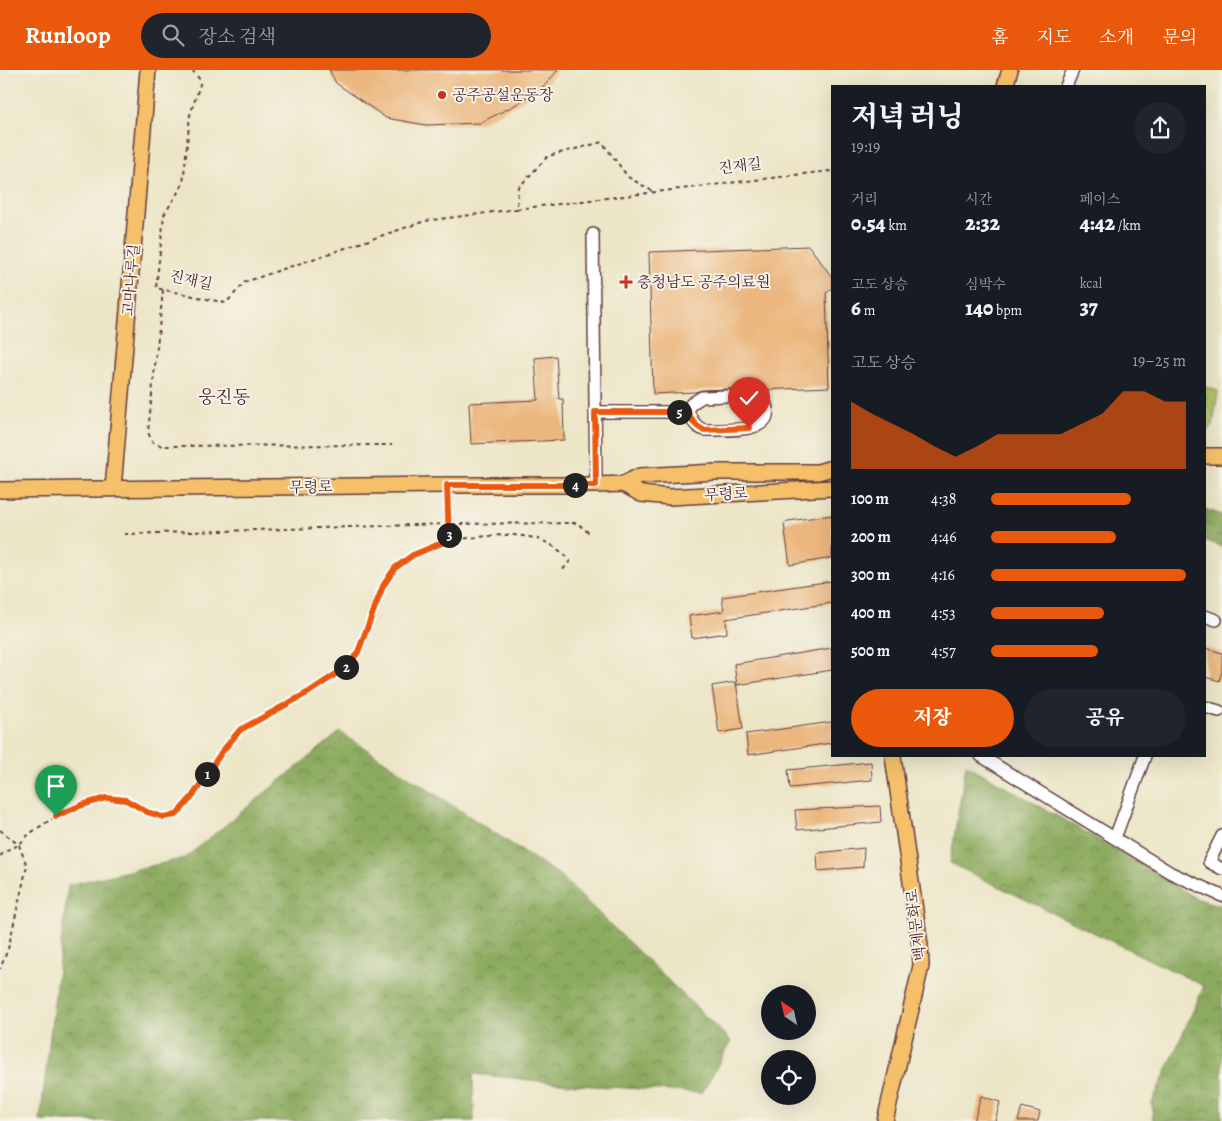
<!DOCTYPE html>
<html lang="ko">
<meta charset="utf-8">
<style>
:root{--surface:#171b24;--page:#20242c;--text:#f1f3f6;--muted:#9ea1a6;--accent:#ea580c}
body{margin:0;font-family:Alegreya,"Noto Serif KR",serif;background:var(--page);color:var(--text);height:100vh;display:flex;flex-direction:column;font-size:19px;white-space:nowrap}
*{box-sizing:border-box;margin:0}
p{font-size:16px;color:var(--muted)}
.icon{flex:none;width:28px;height:28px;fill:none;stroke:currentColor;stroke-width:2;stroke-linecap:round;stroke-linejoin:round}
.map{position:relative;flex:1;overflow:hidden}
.details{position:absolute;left:831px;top:15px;width:375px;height:672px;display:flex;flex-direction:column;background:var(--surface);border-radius:0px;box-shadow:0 5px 20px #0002}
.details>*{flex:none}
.needle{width:32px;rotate:326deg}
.controls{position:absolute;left:761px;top:915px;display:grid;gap:10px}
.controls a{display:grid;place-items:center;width:55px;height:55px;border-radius:50%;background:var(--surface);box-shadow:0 5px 20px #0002;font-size:25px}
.pin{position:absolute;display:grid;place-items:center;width:42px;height:42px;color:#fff;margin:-51px -21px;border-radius:50% 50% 50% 0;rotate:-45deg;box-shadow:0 0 5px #0007}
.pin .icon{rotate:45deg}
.km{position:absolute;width:25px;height:25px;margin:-12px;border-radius:50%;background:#222;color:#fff;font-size:14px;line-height:25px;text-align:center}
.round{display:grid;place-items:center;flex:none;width:52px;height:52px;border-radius:26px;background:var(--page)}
.headline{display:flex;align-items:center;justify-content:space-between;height:85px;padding:0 20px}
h1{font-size:28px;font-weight:800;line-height:38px}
.stats{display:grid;grid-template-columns:repeat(3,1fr);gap:8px;height:85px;padding:5px 20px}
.stats div{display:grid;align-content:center}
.stats b{font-size:21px;font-weight:800}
.stats small{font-size:14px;font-weight:400}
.stats p{font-size:14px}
.chart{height:140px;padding:10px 20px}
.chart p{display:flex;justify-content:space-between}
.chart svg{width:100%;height:90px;margin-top:5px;fill:var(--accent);opacity:.7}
.cta{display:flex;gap:10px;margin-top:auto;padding:10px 20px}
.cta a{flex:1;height:58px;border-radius:30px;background:var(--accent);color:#fff;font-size:20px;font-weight:800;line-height:58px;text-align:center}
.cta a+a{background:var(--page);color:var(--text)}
ul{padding:0 20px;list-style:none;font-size:16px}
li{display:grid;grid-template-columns:80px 60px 1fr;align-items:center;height:38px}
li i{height:12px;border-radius:6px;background:var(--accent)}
header{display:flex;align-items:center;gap:30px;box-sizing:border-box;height:70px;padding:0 25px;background:var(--accent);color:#fff}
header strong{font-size:24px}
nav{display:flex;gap:28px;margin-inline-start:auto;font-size:18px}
.search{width:350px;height:45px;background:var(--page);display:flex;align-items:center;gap:12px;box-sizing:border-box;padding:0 18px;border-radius:28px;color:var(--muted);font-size:19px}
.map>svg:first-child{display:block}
.grass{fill:url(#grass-dots);stroke:#7d724b}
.forest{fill:url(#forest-crowns);stroke:#6b6545}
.building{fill:#ebb77e}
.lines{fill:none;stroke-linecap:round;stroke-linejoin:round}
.minor-casing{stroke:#623d42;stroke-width:14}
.major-casing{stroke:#623d42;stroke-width:18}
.path{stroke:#623d42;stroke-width:2;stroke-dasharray:4 4;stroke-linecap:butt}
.minor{stroke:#fff;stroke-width:11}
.major{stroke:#f6c06b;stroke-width:15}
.route-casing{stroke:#fff;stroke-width:10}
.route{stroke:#ea580c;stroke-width:6}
.poi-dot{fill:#c8321e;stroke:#f7f3e8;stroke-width:2}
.labels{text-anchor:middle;stroke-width:4;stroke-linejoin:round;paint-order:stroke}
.poi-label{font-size:15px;fill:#4a1f2b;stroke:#f7f3e8;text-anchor:start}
.street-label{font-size:15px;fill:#4a1f2b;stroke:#f7f3e8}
.quarter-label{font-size:18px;fill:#4a1f2b;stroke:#f7f3e8}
</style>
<header>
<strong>Runloop</strong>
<div class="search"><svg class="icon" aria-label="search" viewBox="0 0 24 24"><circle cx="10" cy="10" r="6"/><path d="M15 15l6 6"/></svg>장소 검색</div>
<nav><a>홈</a><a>지도</a><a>소개</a><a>문의</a></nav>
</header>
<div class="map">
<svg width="1222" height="1051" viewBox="0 0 1222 1051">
<defs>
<pattern id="grass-dots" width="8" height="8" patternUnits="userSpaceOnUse" patternTransform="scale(1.25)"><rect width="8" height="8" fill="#b0c66b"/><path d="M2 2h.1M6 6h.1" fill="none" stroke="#91a058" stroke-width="1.8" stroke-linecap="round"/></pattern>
<pattern id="forest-crowns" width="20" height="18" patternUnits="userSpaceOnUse" patternTransform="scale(1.25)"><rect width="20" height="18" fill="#8cab5f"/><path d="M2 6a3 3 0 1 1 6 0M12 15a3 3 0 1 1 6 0" fill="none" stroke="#748b4f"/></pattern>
</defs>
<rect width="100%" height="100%" fill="#f7f3e8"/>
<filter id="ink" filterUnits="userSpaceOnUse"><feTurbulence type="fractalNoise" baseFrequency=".02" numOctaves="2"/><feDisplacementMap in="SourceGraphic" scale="10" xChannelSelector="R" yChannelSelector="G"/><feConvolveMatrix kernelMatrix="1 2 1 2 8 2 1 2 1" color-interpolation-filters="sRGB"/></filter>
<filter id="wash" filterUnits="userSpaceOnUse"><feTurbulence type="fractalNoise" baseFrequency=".0096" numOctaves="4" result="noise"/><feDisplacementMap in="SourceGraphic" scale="20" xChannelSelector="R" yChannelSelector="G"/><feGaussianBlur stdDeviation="1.12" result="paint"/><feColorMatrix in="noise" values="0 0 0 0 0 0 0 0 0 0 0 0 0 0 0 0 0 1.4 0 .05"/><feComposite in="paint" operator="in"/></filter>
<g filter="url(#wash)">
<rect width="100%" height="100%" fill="#ece5c6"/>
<path class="grass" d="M 1205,317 L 1218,321 L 1213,355 L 1205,364 Z"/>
<path class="forest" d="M 1205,439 L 1222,445 L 1222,477 L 1205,470 Z
M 340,662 L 559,805 L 731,971 L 702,1023 L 578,1015 L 473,1004 L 474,1051 L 40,1051 L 68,815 L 185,788 Z
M 966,694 L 1134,790 L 1195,828 L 1222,836 L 1222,1051 L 1153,1051 L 1152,1033 L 1204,916 L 950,793 Z"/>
<g id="blocks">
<path class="building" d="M 329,0 L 558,0 L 545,15 L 515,35 L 480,53 L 426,55 L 386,48 L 336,13 Z
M 809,176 L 832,207 L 832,218 L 826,223 L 829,317 L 761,320 L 754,318 L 702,320 L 695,322 L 653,324 L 649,182 Z
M 556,286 L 559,329 L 563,329 L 564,370 L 471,374 L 469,333 L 538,330 L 535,288 Z
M 832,445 L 832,488 L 790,495 L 784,454 L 788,451 Z
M 832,511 L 832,533 L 726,549 L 727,563 L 692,568 L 689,546 L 724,541 L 722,527 Z
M 832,578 L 832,600 L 737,615 L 734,594 Z
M 1205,578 L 1222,583 L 1222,601 L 1219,611 L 1205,607 Z
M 736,612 L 743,659 L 719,663 L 712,616 Z
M 832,652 L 832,673 L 748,685 L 746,664 Z
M 871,692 L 872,710 L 790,718 L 788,700 Z
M 880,736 L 881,752 L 797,760 L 795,740 Z
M 864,778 L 863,797 L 818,801 L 817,783 Z
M 981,1026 L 1000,1032 L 995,1051 L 974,1051 Z
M 1022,1037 L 1040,1042 L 1038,1051 L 1018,1051 Z"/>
</g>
</g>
<g filter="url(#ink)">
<use href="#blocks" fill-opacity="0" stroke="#623d42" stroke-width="1"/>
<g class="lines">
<defs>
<path id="minor" d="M 1066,16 L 1073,0
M 593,164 L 596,415
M 754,325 C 761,328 766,332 767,339 C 772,365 720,359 704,360 C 695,357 692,350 688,342 L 691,334 L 702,327 Z
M 595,342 L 688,342
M 1205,546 L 1216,550
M 1205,637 L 1219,641
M 981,686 L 1171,803 L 1222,826
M 1222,766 L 1209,792 L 1222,799
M 1115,768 L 1145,686"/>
<path id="major" d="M 1005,16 L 1010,0
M 1205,386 L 1222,386
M 623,414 L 641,424 L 670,427 L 832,418
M 113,419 L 148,0
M 0,420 L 447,415 L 596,415 L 623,414 L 640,406 L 716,402 L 818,402 L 832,398
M 885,1051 L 921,896 L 920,875 L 893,686"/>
</defs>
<use href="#minor" class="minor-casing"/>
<use href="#major" class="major-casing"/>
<path class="path" d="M 192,0 L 201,11 L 190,45 L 183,114 L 164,145 L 156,218 L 226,233 L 245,212 L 425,151 L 517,139
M 652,121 L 628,107 L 602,72 L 548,86 L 518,118 L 517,139 L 828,101 L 832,102
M 163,220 L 148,362 L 152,372 L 162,376 L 392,375
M 124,464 L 448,454 L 577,453 L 589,463
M 449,470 C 492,467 538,453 570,491 L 561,502
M 0,760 L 19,775 L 27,796 L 8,879 L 0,899
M 0,786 L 9,779 L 19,775 L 29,764 L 56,746 L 82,735 L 106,728 L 125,730 L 147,742 L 163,747 L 176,745 L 192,727 L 221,683 L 240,660 L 309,622 L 348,596 L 358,582 L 383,516 L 395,498 L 413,485 L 449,470 L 447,427"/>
<use href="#minor" class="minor"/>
<use href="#major" class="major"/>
</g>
</g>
<g class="lines" filter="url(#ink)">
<defs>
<path id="route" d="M 56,746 L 82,735 L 106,728 L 126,730 L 147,742 L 163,747 L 176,745 L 192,727 L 221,683 L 240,660 L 309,622 L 348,596 L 358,582 L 383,516 L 395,498 L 413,485 L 449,470 L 447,415 L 596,415 L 595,342 L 688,342 C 692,350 695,357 704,360 L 749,358"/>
</defs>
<use href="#route" class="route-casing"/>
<use href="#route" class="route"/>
</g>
<g class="poi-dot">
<circle cx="442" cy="25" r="5"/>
<path d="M623.5 204.5h5v5h5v5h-5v5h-5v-5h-5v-5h5z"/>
</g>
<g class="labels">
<g class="poi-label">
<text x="452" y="30">공주공설운동장</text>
<text x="637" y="217">충청남도 공주의료원</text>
</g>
<g class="street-label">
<text transform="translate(740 96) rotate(-7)" y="5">진재길</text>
<text transform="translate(131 210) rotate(-85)" y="5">고마나루길</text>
<text transform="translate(191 210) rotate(12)" y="5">진재길</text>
<text transform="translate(311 417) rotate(-1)" y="5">무령로</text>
<text transform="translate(726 424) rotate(-3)" y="5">무령로</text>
<text transform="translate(916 855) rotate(-97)" y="5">백제문화로</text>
</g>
<g class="quarter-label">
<text x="224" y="333">웅진동</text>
</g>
</g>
</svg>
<div class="controls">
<a><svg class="needle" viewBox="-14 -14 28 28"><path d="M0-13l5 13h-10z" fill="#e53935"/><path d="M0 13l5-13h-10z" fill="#9ea1a6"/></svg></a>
<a><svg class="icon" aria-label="locate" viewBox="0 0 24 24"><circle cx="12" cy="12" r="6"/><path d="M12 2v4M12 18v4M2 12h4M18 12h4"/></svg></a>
</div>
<div class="pin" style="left:56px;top:746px;background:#1e9e55"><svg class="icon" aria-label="arrive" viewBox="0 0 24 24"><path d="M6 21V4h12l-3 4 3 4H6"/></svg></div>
<div class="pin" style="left:749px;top:358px;background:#d93025"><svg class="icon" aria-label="check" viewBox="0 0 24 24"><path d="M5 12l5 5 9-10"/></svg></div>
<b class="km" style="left:207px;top:704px">1</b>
<b class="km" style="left:346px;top:597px">2</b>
<b class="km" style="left:449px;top:465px">3</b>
<b class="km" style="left:575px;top:415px">4</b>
<b class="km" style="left:679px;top:342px">5</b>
<section class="details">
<div class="headline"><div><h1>저녁 러닝</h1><p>19:19</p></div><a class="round"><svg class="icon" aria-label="share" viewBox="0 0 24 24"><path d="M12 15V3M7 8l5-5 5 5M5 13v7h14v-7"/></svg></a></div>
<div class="stats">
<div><p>거리</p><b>0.54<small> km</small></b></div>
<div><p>시간</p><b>2:32</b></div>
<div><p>페이스</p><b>4:42<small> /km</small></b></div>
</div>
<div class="stats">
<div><p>고도 상승</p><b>6<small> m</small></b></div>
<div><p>심박수</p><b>140<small> bpm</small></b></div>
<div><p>kcal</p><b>37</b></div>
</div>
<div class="chart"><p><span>고도 상승</span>19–25 m</p>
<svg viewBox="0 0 160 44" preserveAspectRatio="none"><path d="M0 44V11L10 17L20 22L30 27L40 33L50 38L60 33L70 27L80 27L90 27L100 27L110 22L120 17L130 6L140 6L150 11L160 11V44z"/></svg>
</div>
<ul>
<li><b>100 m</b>4:38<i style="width:72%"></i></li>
<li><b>200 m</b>4:46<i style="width:64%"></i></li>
<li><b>300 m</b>4:16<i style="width:100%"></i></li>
<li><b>400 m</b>4:53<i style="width:58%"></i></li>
<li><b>500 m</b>4:57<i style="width:55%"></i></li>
</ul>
<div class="cta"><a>저장</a><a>공유</a></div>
</section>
</div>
